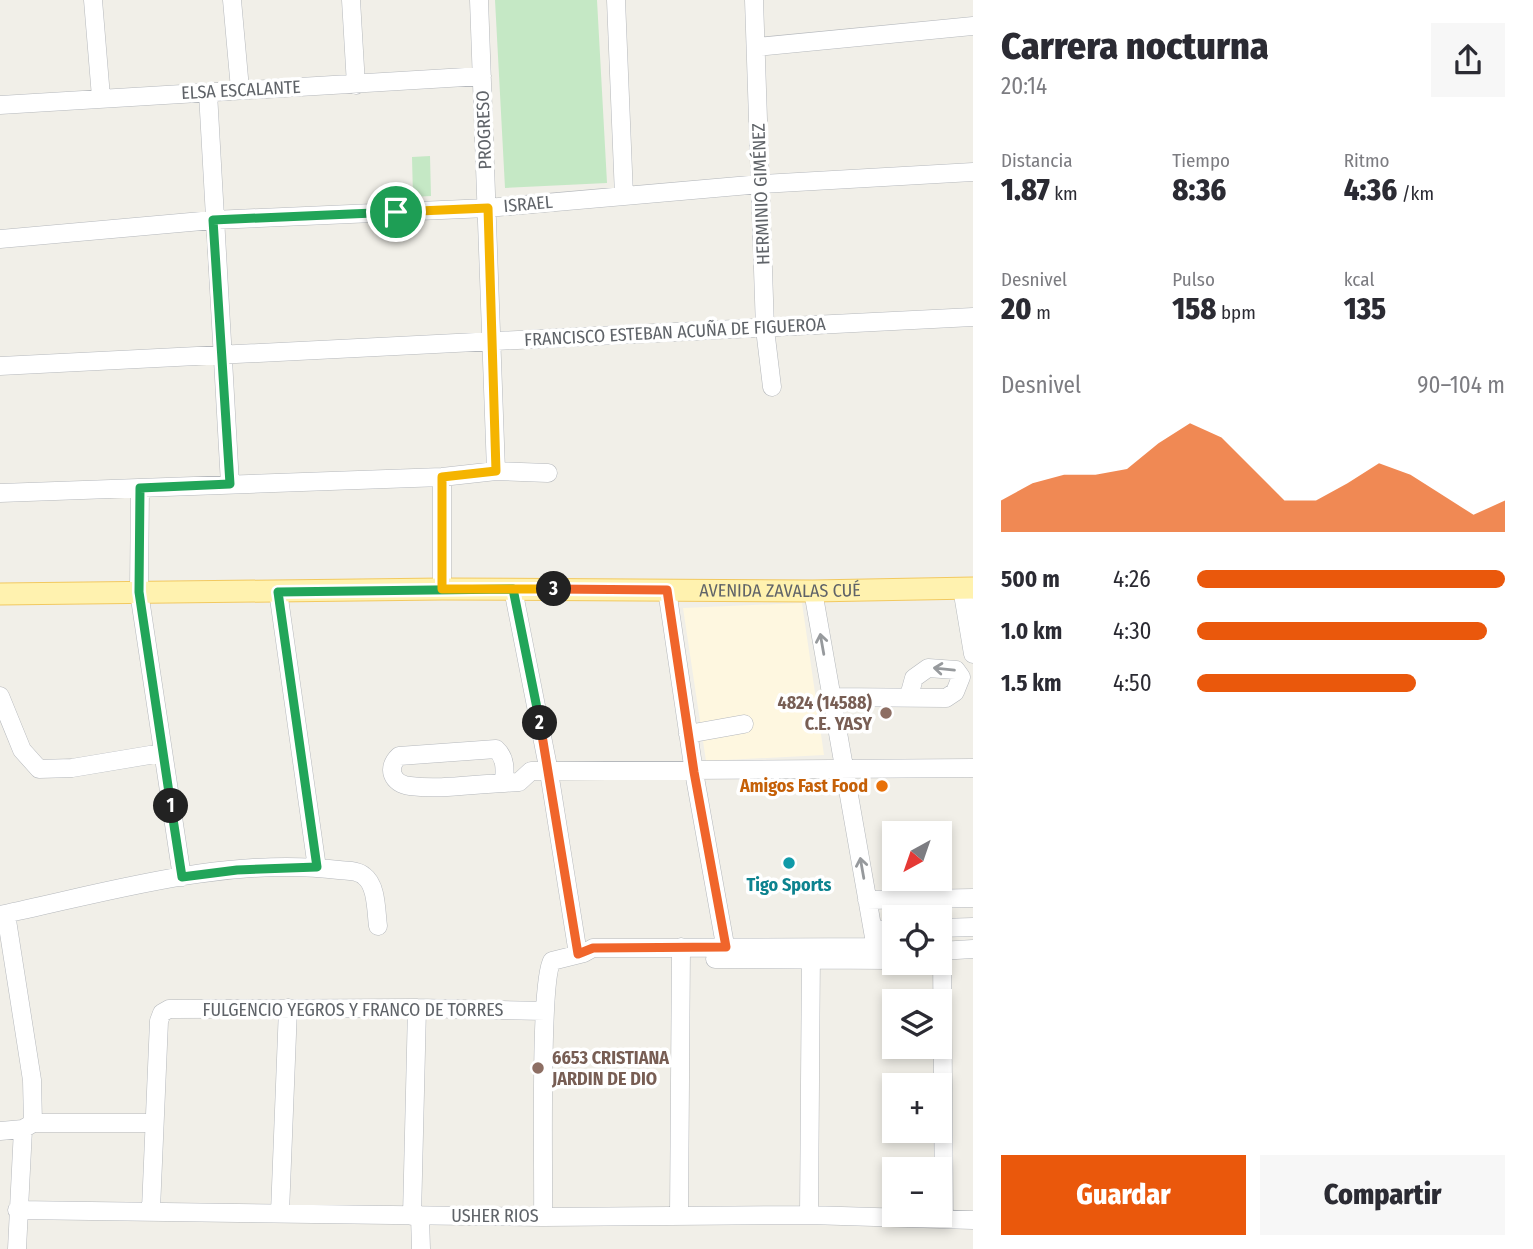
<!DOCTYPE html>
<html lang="es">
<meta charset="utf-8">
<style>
:root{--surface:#fff;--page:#f7f7f7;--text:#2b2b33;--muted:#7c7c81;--accent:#ea580c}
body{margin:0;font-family:"Fira Sans Condensed",sans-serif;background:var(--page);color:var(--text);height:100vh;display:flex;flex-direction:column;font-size:26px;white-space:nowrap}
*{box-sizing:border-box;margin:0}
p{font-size:23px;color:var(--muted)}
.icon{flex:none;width:38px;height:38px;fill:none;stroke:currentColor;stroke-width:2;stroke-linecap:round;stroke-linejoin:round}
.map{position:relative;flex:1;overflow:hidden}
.drawer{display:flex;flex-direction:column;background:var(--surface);width:560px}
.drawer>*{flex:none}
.needle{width:46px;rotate:220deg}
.fabs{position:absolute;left:882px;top:821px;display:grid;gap:14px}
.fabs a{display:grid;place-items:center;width:70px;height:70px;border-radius:0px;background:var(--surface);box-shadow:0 4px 10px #0003;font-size:35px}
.pin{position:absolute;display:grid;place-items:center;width:60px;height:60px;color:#fff;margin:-30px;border:4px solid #fff;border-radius:50%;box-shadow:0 2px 7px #0007}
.km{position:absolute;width:35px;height:35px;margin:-18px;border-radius:50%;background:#222;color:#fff;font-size:19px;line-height:35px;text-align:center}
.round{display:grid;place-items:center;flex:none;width:74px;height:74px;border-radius:0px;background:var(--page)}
.overview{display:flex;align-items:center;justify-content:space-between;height:119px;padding:0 28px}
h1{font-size:38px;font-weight:800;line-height:52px}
.figures{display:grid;grid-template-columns:repeat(3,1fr);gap:10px;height:119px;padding:7px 28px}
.figures div{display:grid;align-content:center}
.figures b{font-size:30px;font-weight:800}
.figures small{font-size:19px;font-weight:400}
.figures p{font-size:19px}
.chart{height:196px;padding:14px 28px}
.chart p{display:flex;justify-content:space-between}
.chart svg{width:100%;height:126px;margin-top:7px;fill:var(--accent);opacity:.7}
.cta{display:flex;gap:14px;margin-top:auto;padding:14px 28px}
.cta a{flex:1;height:80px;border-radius:0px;background:var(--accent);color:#fff;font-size:28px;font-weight:800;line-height:80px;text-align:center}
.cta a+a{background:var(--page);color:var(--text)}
ul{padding:0 28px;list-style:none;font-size:23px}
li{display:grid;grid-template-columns:112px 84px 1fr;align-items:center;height:52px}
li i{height:18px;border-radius:9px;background:var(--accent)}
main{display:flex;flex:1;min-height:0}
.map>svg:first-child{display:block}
.commercial{fill:#fef7e0}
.green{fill:#c5e8c5}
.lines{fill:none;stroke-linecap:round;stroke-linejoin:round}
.minor-casing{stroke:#b5b8bc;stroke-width:19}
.major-casing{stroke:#f2c960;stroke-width:23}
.minor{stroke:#fff;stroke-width:18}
.major{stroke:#fff2af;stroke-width:21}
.oneway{stroke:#979a9d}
.split-1-casing{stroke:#fff;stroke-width:14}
.split-2-casing{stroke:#fff;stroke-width:14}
.split-3-casing{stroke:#fff;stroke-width:14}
.split-4-casing{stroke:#fff;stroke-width:14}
.split-1{stroke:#22a559;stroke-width:9}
.split-2{stroke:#22a559;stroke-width:9}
.split-3{stroke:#f0652b;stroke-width:9}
.split-4{stroke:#f5b400;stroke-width:9}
.education-dot{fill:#8d6e63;stroke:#fff;stroke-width:2.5}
.food-dot{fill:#e8710a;stroke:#fff;stroke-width:2.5}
.culture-dot{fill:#0f9aa8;stroke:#fff;stroke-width:2.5}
.labels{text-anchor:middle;stroke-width:7;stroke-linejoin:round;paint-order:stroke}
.street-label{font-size:18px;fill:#5f6368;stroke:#fff}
.education-label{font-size:18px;font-weight:bold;fill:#785e54;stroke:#fff;text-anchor:end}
.food-label{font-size:18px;font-weight:bold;fill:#c56008;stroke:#fff;text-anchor:end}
.culture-label{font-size:18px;font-weight:bold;fill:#0d838f;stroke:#fff}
</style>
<main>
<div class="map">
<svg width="973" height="1249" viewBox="0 0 973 1249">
<rect width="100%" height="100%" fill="#f1efe8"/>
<path class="commercial" d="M 802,603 L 824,755 L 706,761 L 683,608 Z"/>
<path class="green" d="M 495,0 L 597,0 L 607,183 L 505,188 Z
M 430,156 L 431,196 L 413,197 L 412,157 Z"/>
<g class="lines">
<defs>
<path id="minor" d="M 93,0 L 101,97
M 232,0 L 240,89
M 351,0 L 356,85
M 479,0 L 496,471
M 616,0 L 624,196
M 754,0 L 765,329 L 772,387
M 756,47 L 973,26
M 208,93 L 230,484
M 0,105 L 482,76
M 0,239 L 213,220 L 487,208 L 761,184 L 973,172
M 0,366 L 973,317
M 442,477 L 442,589
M 140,488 L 139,592 L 182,877
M 0,493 L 442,477 L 496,471 L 548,473
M 962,588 L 973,654
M 513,589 L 549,772 L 578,954
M 667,590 L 694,772 L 727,956
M 278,591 L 317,868
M 813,591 L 878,960
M 0,696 L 22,750 L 39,769 L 72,768 L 162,753
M 831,697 L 946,698 L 955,692 L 961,677 L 956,670 L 928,668 L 914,678 L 909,696
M 688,734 L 744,724
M 504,783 C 505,770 506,758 496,749 L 399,756 C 386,768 392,784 410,786 C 440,790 474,784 504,783 L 519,782 L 531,771 L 973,768
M 867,900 L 973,898
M 6,914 L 32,1080 L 33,1123
M 0,915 C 109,892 226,856 339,870 C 347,871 358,870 364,876 C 377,885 376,912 378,926
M 940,928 L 973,927
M 873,930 L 894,929
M 940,951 L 973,949
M 942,951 L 944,1219
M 715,959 L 894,960
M 0,1131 L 23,1129 L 33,1123 L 154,1123
M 151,1209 L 159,1021 L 162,1013 L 169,1009 L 417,1008 L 545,1011
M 17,1210 L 543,1217 L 809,1215 L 973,1220
M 280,1213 L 288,1008
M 679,1215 L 681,947
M 809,1215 L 811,950
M 412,1216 L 417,1008
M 420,1216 L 421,1249
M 543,1217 C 544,1177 539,982 552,961 L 584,953 L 593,948 L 894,947
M 17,1249 L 23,1129"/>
<g id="major">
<path id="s1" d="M 0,594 L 442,589 L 813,591 L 973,588"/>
</g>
</defs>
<use href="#minor" class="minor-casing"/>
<use href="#major" class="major-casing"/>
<use href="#minor" class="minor"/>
<use href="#major" class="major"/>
</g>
<defs><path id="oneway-shaft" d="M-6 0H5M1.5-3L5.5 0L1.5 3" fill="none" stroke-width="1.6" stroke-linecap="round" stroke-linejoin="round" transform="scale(1.75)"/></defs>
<g class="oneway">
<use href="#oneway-shaft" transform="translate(822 644) rotate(-100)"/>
<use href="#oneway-shaft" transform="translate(944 669) rotate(-174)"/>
<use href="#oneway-shaft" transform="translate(862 868) rotate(-100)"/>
</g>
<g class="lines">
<defs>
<path id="split-1" d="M 171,806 L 139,592 L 140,488 L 230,484 L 213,220 L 396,212"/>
<path id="split-2" d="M 171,806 L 182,877 L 237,870 L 317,867 L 278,592 L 513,589 L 540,723"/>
<path id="split-3" d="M 540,723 L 578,954 L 593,948 L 726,947 L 694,772 L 667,590 L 554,589"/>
<path id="split-4" d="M 396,212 L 488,208 L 496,471 L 442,477 L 442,589 L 554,589"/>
</defs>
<use href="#split-1" class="split-1-casing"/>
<use href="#split-2" class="split-2-casing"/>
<use href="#split-3" class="split-3-casing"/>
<use href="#split-4" class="split-4-casing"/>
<use href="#split-1" class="split-1"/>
<use href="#split-2" class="split-2"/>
<use href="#split-3" class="split-3"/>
<use href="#split-4" class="split-4"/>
</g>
<g class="education-dot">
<circle cx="886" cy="713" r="7"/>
<circle cx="538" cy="1068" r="7"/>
</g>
<circle class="food-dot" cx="882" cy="786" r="7"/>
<circle class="culture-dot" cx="789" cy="863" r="7"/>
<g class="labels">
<g class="street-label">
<text transform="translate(241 90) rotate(-3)" y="6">ELSA ESCALANTE</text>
<text transform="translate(484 130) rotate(-92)" y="6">PROGRESO</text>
<text transform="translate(761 194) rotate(-92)" y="6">HERMINIO GIMÉNEZ</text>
<text transform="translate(528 204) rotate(-5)" y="6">ISRAEL</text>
<text transform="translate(675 332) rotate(-3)" y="6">FRANCISCO ESTEBAN ACUÑA DE FIGUEROA</text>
<text dy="6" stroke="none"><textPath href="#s1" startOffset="780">AVENIDA ZAVALAS CUÉ</textPath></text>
<text x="353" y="1016">FULGENCIO YEGROS Y FRANCO DE TORRES</text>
<text x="495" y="1222">USHER RIOS</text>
</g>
<g class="education-label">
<text x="872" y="709">4824 (14588)<tspan x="872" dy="21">C.E. YASY</tspan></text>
<text x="552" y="1064" text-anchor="start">6653 CRISTIANA<tspan x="552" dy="21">JARDIN DE DIO</tspan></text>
</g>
<g class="food-label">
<text x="868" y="792">Amigos Fast Food</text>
</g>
<g class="culture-label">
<text x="789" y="891">Tigo Sports</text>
</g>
</g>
</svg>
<div class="fabs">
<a><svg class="needle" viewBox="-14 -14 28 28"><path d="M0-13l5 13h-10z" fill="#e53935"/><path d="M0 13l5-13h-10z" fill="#7c7c81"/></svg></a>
<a><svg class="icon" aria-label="locate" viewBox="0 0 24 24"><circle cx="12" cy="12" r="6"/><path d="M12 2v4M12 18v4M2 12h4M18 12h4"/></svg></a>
<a><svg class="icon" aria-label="layers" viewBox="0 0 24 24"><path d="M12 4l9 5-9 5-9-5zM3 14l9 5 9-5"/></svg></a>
<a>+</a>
<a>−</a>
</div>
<div class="pin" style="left:396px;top:212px;background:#1e9e55"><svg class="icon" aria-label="arrive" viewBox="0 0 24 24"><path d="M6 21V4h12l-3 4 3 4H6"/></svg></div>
<b class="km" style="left:171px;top:806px">1</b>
<b class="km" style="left:540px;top:723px">2</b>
<b class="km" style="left:554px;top:589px">3</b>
</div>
<section class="drawer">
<div class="overview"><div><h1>Carrera nocturna</h1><p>20:14</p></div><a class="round"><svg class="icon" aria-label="share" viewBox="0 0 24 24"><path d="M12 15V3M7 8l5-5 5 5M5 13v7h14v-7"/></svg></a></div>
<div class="figures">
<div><p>Distancia</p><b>1.87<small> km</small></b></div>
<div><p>Tiempo</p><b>8:36</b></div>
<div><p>Ritmo</p><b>4:36<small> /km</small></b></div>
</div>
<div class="figures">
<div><p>Desnivel</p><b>20<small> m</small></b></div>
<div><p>Pulso</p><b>158<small> bpm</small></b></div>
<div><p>kcal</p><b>135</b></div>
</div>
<div class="chart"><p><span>Desnivel</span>90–104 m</p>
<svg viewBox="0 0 160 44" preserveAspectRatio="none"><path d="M0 44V33L10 27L20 24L30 24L40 22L50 13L60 6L70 11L80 22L90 33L100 33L110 27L120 20L130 24L140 31L150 38L160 33V44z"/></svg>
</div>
<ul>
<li><b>500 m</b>4:26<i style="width:100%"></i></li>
<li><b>1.0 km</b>4:30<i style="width:94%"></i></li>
<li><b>1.5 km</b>4:50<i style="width:71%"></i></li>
</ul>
<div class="cta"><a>Guardar</a><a>Compartir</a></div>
</section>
</main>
